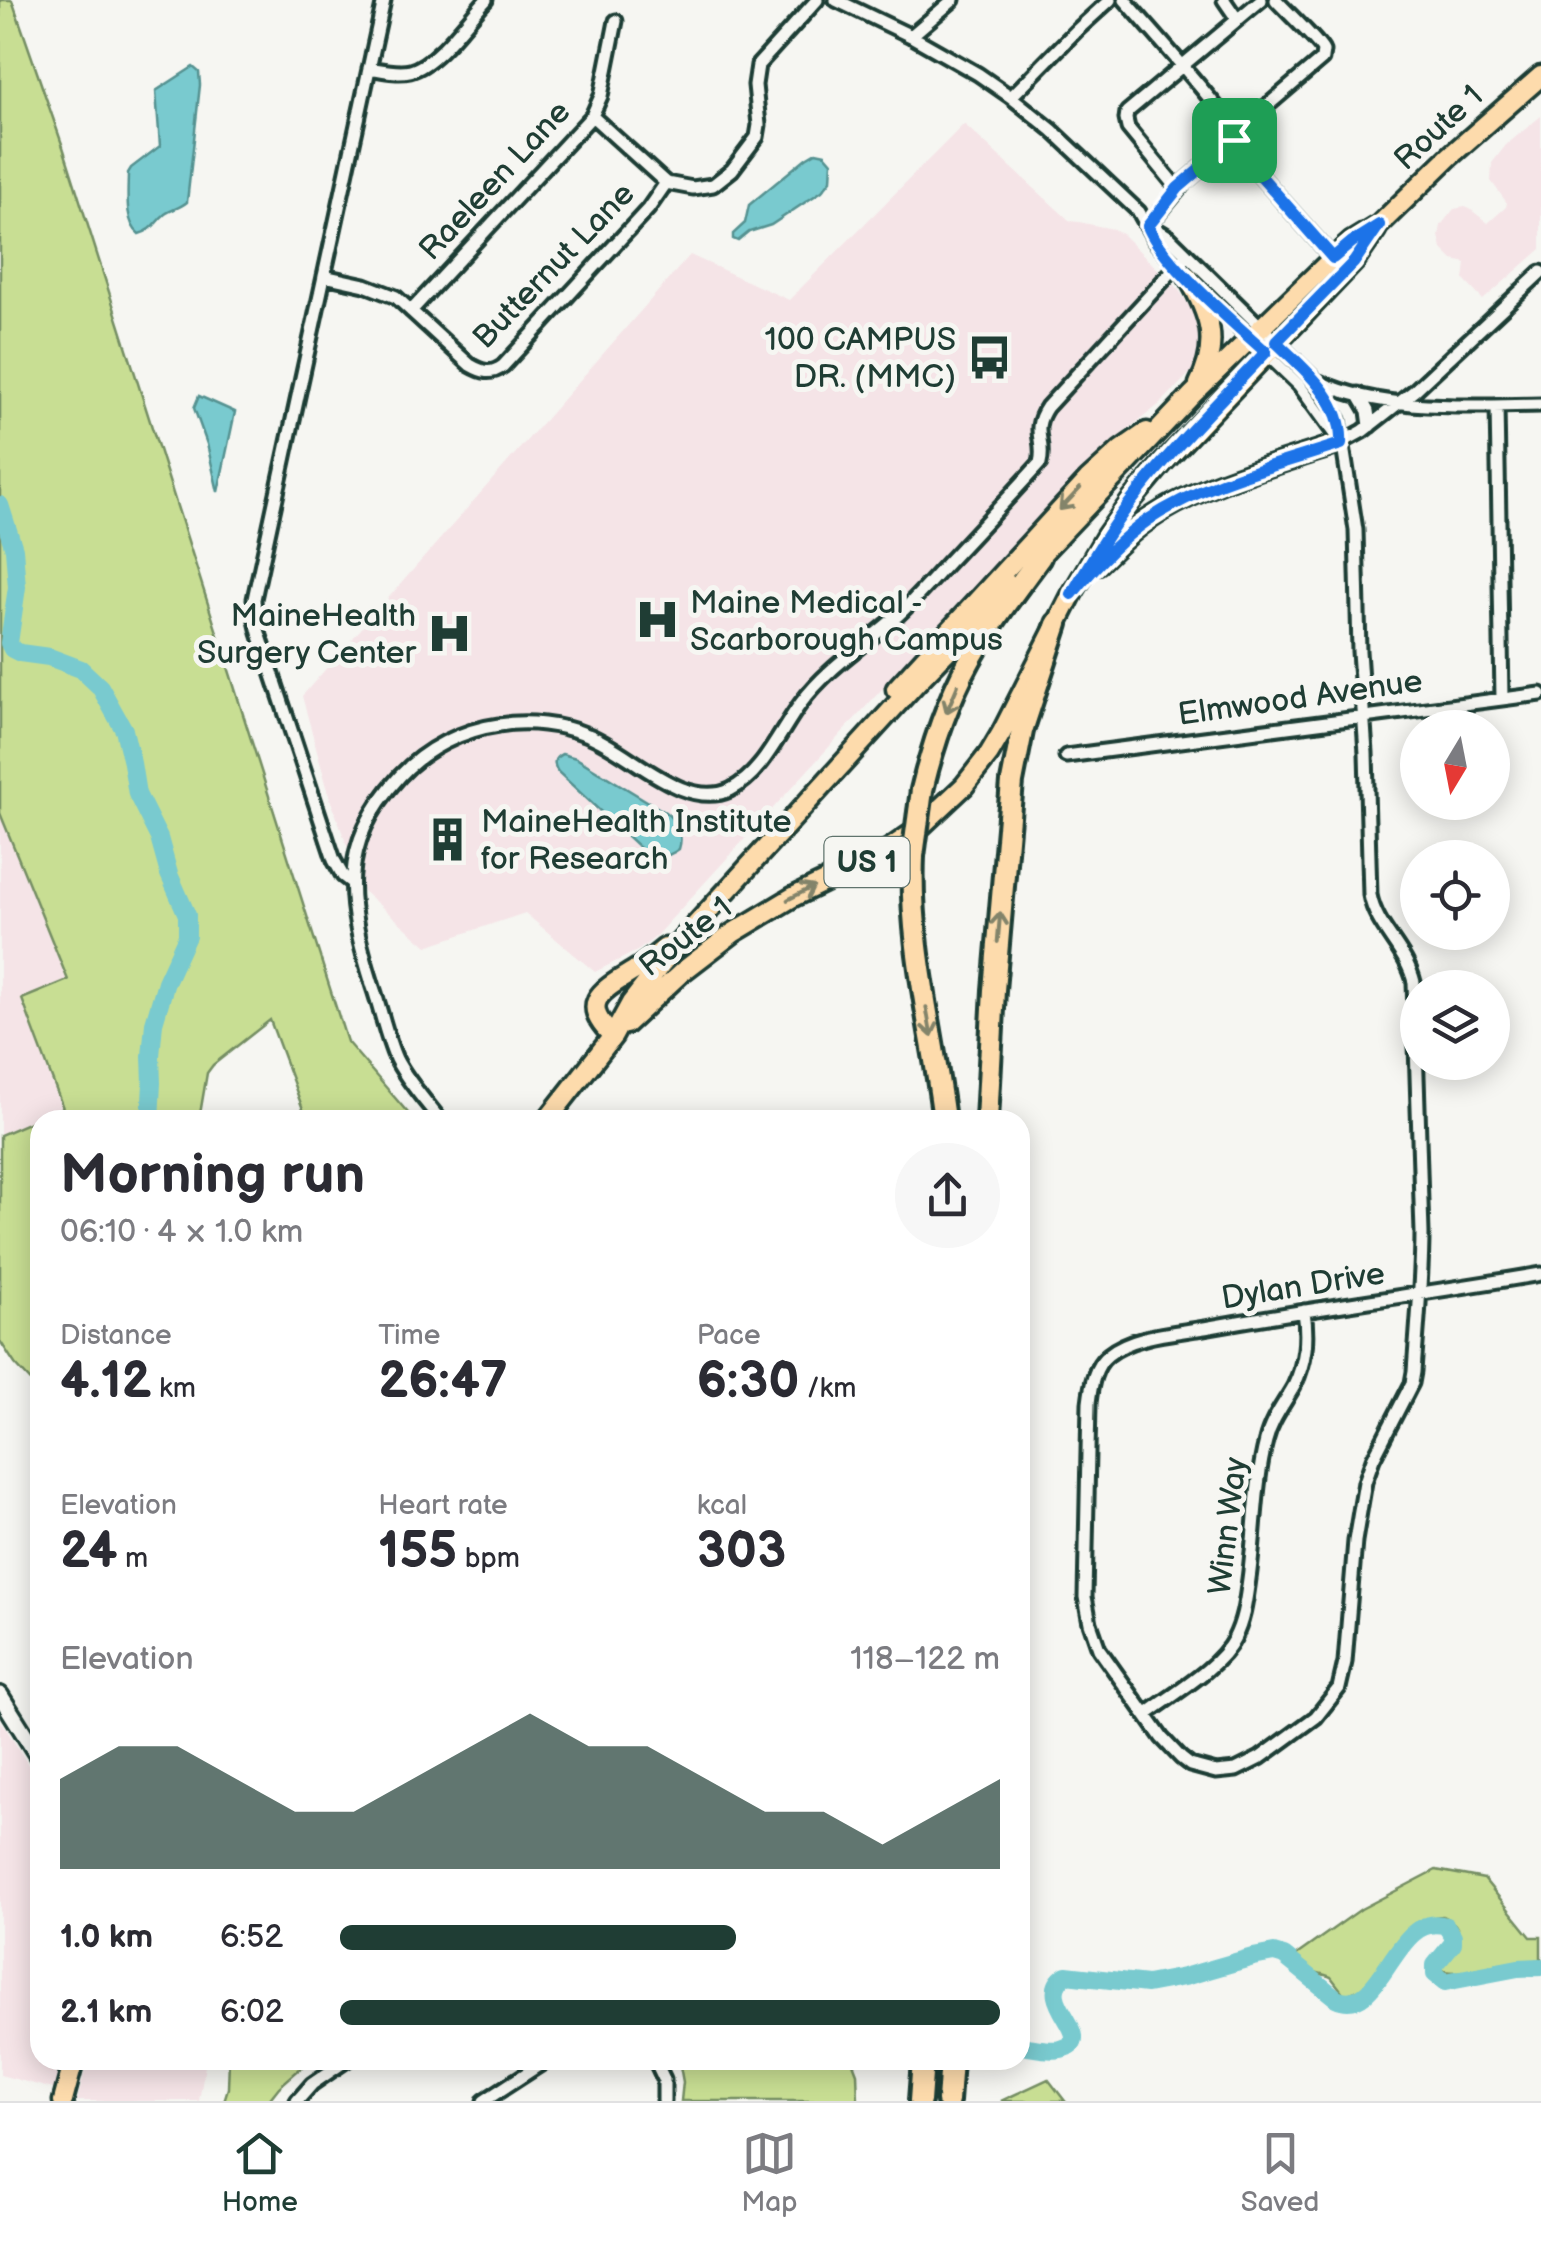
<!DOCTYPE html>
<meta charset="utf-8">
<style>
:root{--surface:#fff;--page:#f7f7f7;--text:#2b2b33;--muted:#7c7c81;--line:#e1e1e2;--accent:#1f3d34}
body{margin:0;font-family:"Balsamiq Sans",sans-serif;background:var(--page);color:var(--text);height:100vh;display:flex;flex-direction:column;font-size:38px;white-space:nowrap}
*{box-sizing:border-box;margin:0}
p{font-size:32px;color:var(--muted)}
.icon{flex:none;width:55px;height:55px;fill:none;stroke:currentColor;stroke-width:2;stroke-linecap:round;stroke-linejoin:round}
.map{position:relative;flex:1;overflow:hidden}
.details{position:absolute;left:30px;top:1110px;width:1000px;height:960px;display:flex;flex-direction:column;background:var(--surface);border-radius:30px;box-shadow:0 5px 25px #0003}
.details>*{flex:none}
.needle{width:65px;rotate:190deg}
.controls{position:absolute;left:1400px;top:710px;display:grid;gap:20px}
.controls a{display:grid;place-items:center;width:110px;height:110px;border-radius:50%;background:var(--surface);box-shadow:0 5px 25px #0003;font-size:50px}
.pin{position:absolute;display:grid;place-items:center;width:85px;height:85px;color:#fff;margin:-42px;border-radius:20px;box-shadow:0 5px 15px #0006}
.round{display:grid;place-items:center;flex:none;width:105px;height:105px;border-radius:52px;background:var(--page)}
.head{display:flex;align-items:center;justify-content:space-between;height:170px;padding:0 30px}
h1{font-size:55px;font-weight:700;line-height:75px}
.metrics{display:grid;grid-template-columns:repeat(3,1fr);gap:15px;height:170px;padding:10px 30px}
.metrics div{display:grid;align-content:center}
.metrics b{font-size:50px;font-weight:700}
.metrics small{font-size:28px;font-weight:400}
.metrics p{font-size:28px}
.chart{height:280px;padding:20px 30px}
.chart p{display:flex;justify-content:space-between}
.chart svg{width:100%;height:180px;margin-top:10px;fill:var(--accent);opacity:.7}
ul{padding:0 30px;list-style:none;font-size:32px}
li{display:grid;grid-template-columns:160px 120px 1fr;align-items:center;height:75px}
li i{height:25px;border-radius:12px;background:var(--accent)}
.tab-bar{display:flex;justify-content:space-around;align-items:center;height:140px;border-top:2px solid var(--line);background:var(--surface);font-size:28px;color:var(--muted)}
.tab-bar a{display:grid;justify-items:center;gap:5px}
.tab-bar .active{color:var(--accent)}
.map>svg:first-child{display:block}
.built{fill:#f5e4e7}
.green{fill:#c8de93;stroke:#748e64;stroke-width:2.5}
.water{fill:#79cacf;stroke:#559291;stroke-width:2.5}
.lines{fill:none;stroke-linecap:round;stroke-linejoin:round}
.river{stroke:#79cacf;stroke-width:18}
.street-casing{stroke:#1f3d34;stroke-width:19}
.secondary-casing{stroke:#1f3d34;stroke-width:22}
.primary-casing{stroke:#1f3d34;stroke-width:25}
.highway-casing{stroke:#1f3d34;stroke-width:28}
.street{stroke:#f6f6f2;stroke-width:11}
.secondary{stroke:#f6f6f2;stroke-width:15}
.primary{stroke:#fddbac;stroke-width:18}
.highway{stroke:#fddbac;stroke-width:20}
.highway-bridge-casing{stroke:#1f3d34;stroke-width:28;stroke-linecap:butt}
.highway-bridge{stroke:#fddbac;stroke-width:20}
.oneway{stroke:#83846a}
.route-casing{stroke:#fff;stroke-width:20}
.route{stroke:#1a73e8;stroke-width:12}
.labels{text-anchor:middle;stroke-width:10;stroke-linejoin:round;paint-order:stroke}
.shield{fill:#f6f6f2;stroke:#60746d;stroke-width:2.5}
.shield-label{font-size:30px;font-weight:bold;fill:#1f3d34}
.street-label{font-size:32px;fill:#1f3d34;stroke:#f6f6f2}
.poi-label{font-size:32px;fill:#1f3d34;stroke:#f6f6f2;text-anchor:end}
</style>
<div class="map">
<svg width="1541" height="2101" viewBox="0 0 1541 2101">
<rect width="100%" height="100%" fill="#f6f6f2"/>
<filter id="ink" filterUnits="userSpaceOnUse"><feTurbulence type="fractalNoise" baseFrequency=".01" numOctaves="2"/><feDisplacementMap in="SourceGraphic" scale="20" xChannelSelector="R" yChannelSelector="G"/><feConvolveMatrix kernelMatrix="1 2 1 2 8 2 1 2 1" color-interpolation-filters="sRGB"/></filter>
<g filter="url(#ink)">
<path class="built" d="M 1541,116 L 1541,249 L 1483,300 L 1464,280 L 1466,263 L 1453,260 L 1442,249 L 1439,236 L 1441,225 L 1454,209 L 1465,207 L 1470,209 L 1488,223 L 1506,207 L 1507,203 L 1491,181 L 1492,163 L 1506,145 Z
M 964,124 L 1069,220 L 1113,229 L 1122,234 L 1178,289 L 1190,306 L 1202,340 L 1194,369 L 1160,404 L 1128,429 L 1015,544 L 654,938 L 639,950 L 595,972 L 525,913 L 427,946 L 363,891 L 330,798 L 302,696 L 690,255 L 789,300 Z
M 0,813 L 68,980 L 22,999 L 63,1108 L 0,1135 Z
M 0,1719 L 40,1784 L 40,2060 L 64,2060 L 57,2090 L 0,2075 Z
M 88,2060 L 206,2060 L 199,2101 L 77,2101 Z"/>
<path class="green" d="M 0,0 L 12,0 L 63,147 L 347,1042 L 414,1120 L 307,1120 L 270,1020 L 213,1065 L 207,1073 L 199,1120 L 40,1120 L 40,1391 L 15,1364 L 0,1341 L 0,1135 L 63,1108 L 22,999 L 68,980 L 0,813 Z
M 1436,1870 L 1484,1879 L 1531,1937 L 1541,1937 L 1541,1960 C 1509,1959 1477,1976 1444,1971 L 1440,1965 L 1450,1953 L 1457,1950 C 1459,1932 1462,1925 1442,1916 C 1435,1917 1425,1918 1418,1922 C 1389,1937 1379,1992 1344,1994 L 1331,1977 C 1317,1971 1301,1973 1295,1956 L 1361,1909 Z
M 229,2060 L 310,2060 L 279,2087 L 268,2101 L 224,2101 L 228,2088 Z
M 679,2060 L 771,2060 L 775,2062 L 852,2060 L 857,2073 L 858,2101 L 681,2101 L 683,2082 Z
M 1048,2079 L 1065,2101 L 1001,2101 Z"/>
<path class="water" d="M 193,67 L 199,72 L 200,85 L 187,202 C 180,208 172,209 165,214 C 154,223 155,229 139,234 C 124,222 128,192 128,173 L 131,168 L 160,146 L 156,91 Z
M 816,152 L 825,154 L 832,162 L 831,180 L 822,191 L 771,225 L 749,232 L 738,241 L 733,239 L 733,234 L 745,223 L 749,205 L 806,158 Z
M 199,396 L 235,412 L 218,492 L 207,444 L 194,408 Z
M 562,754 L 576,758 L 665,812 C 677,822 684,833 679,849 C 667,858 655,860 642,850 L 558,772 C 553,764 553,758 562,754 Z"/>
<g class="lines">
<path class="river" d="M 0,505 L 14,549 L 17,587 L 9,643 L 12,649 L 20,653 L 49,657 L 81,669 L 100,687 L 124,730 L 132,763 L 137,794 L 159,838 L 169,874 L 187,915 L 187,936 L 166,982 L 154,1023 L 151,1056 L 152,1083 L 150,1120
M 1020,2046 C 1032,2047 1049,2052 1061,2049 C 1102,2038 1030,2000 1066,1975 L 1147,1984 L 1184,1977 L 1253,1957 L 1274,1953 L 1284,1956 L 1336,1998 C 1383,2020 1394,1909 1446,1926 L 1453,1936 L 1453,1943 L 1435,1965 L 1435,1974 L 1445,1982 L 1518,1968 L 1541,1967"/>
<defs>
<path id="street" d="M 836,0 L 911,36 L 978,74 L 1011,97 L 1052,130 L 1139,212 L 1156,242 L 1180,268
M 1125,0 C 1158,38 1192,75 1223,115 C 1235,130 1237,147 1249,163 L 1333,258
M 1224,0 L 1237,19
M 911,36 L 953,0
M 369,68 C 382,70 397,74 410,71 C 436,65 467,20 486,0
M 1011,97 L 1076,31 L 1110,0
M 592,116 L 666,183 L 693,188 L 713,185 L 732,170 L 757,137 L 759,125 L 755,85 L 758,65 L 817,0
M 1178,189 L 1128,128 L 1126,119 L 1127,112 L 1261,0
M 1149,225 L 1169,237 L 1315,380 L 1339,420 L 1356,530 L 1359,651 L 1366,753 L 1370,895 C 1376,928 1406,949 1414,982 L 1422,1233 C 1422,1280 1417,1326 1414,1372 L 1412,1383 L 1373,1459 L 1365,1482 L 1355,1541 L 1345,1662 L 1339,1688 L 1316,1717 L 1260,1758 L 1236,1770 L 1216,1772 L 1190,1765 L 1181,1758 L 1162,1738 L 1099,1649 L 1090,1623 L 1085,1597 L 1089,1403 C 1091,1386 1094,1366 1108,1355 C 1134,1334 1178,1333 1210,1327 C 1320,1307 1431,1293 1541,1274
M 1149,225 L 1185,182 L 1234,140 L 1267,106 L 1322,59 C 1322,56 1323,53 1323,51 C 1321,44 1284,9 1276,0
M 324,276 L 365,285 L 396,297 L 470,365 C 482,372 491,375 503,366 L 648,209 L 666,183
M 1199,289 L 1299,385 L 1341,443
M 411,311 L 592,116 L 601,96 L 616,21
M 1319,382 C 1386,412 1469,406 1541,405
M 1358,394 L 1368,411 L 1370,426
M 1497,406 L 1502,698
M 1341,443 L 1363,431 L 1414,391 L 1541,272
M 1066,756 L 1541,694
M 352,883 L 343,876 L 334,860 L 259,633 L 255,616 L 254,599 L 384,0
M 440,1120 C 425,1100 407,1081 396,1059 C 386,1036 381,1010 373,987 C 347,904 336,846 400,776 C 425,749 462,730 499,725 C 527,720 561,724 588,735 C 630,751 683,811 730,790 C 763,774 780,731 801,703 C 827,668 863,646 896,617 C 916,599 934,577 953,557 C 982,526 1011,495 1040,463 C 1046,440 1030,432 1047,407 L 1186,256
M 1147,1714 C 1173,1694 1219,1668 1234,1639 C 1244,1620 1246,1600 1249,1579 C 1255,1536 1255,1482 1266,1441 C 1271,1420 1284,1404 1294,1386 C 1306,1361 1308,1338 1304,1311
M 655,2060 L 664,2079 L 664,2101
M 297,2101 L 312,2084 L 347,2060
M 484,2101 L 547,2060"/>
<path id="secondary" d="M 0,1695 L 40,1759"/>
<path id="primary" d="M 1188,277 C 1210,315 1220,343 1199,384
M 1098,564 C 1113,549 1128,534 1145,522 C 1200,483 1277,465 1341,443
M 1030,566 L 1192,395 L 1333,258 L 1351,242 L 1379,225 L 1450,156 L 1541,76
M 896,689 L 1088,480 L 1121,450 L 1147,432
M 626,1024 L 682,972 L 733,933 L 793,897 L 882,854 L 917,830 L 964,786 L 989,754 L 1002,732 L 1072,594 L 1106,536 L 1131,501 L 1162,464 L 1354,262 L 1376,230
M 613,1036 C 578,1003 601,991 632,972 C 644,965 654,957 665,948
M 547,1120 L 613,1036 L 631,1003 L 670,953 L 917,682 L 1011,585
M 63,2101 L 74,2060"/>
<path id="highway" d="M 922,790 C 934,740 951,690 978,646 C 996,615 1019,586 1040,557
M 913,856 C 909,946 933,1031 944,1120
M 987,1120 L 994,990 L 1012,782 L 1022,731 L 1057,624
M 920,2101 L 923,2060
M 948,2101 L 951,2060"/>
</defs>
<use href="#street" class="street-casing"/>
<use href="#secondary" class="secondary-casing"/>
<use href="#primary" class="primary-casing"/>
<use href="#highway" class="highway-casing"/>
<use href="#street" class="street"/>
<use href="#secondary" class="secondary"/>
<use href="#primary" class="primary"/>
<use href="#highway" class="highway"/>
<defs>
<path id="highway-bridge" d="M 913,856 L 922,790"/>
</defs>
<use href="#highway-bridge" class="highway-bridge-casing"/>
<use href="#highway-bridge" class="highway-bridge"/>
</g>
<defs><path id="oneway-shaft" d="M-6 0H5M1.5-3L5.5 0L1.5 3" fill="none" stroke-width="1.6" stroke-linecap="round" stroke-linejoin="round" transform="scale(2.5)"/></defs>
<g class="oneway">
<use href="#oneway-shaft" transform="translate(1070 499) rotate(133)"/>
<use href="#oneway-shaft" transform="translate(952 699) rotate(113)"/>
<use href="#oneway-shaft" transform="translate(801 893) rotate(-27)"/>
<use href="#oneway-shaft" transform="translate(999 927) rotate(-85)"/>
<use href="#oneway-shaft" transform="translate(929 1022) rotate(80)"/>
</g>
</g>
<g class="lines" filter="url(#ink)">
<defs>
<path id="route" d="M 1234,140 L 1249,163 L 1333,258 L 1352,242 L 1379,225 L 1354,262 L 1276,342 C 1304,369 1344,400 1341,444 C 1277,465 1205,482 1148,520 C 1119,540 1094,567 1072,594 C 1090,563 1108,532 1130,503 C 1171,449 1220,401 1266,352 C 1235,324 1162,262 1148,226 L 1178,188 Z"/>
</defs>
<use href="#route" class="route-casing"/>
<use href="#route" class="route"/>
</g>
<defs>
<symbol id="bus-bare" viewBox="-9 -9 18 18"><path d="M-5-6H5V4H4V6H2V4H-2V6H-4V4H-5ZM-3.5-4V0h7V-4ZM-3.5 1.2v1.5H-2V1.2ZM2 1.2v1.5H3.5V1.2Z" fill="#1f3d34" stroke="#f6f6f2" stroke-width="2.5" paint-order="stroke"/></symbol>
<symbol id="hospital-bare" viewBox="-9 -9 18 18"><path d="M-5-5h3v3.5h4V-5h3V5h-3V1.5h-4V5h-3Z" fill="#1f3d34" stroke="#f6f6f2" stroke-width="2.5" paint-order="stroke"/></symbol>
<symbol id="building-bare" viewBox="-9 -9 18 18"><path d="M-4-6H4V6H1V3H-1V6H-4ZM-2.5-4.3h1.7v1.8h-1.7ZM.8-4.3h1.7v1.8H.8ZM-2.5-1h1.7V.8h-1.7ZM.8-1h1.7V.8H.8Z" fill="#1f3d34" stroke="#f6f6f2" stroke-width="2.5" paint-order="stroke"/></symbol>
</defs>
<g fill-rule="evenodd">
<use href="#bus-bare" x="958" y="326" width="63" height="63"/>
<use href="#hospital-bare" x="626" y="588" width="63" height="63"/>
<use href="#hospital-bare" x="418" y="602" width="63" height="63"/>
<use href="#building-bare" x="416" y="808" width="63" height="63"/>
</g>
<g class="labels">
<rect class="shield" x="824.5" y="837" width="85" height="50" rx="8"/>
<g class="shield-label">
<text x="867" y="872">US 1</text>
</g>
<g class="street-label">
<text transform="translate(1438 127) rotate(-43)" y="11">Route 1</text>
<text transform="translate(494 180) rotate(-47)" y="11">Raeleen Lane</text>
<text transform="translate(553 265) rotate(-46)" y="11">Butternut Lane</text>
<text transform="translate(1300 697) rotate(-8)" y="11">Elmwood Avenue</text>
<text transform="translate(685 936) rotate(-38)" y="11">Route 1</text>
<text transform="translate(1303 1285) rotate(-9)" y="11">Dylan Drive</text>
<text transform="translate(1227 1526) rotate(-83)" y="11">Winn Way</text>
</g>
<g class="poi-label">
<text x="956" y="350">100 CAMPUS<tspan x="956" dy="37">DR. (MMC)</tspan></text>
<text x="690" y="613" text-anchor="start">Maine Medical -<tspan x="690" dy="37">Scarborough Campus</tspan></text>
<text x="416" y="626">MaineHealth<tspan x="416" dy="37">Surgery Center</tspan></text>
<text x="481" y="832" text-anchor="start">MaineHealth Institute<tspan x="481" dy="37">for Research</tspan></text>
</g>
</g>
</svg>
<div class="controls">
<a><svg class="needle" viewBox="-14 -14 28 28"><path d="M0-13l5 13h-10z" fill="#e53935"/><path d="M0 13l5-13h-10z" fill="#7c7c81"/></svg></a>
<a><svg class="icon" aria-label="locate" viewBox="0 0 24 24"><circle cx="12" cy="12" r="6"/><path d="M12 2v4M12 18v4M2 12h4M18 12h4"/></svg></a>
<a><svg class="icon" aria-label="layers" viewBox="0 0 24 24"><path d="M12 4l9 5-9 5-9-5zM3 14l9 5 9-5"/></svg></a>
</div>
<div class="pin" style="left:1234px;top:140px;background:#1e9e55"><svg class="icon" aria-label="arrive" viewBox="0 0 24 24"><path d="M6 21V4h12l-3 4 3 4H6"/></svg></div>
<section class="details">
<div class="head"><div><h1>Morning run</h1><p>06:10 · 4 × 1.0 km</p></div><a class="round"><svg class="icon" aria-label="share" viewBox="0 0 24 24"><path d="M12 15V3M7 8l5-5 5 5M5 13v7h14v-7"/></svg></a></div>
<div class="metrics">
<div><p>Distance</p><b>4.12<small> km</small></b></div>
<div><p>Time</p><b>26:47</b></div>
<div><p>Pace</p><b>6:30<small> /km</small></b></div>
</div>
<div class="metrics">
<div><p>Elevation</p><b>24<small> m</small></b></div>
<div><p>Heart rate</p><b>155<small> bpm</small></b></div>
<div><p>kcal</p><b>303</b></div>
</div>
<div class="chart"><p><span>Elevation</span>118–122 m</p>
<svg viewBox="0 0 160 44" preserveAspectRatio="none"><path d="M0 44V22L10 14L20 14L30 22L40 30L50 30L60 22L70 14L80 6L90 14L100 14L110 22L120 30L130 30L140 38L150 30L160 22V44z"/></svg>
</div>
<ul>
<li><b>1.0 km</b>6:52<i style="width:60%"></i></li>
<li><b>2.1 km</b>6:02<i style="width:100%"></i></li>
</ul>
</section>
</div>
<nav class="tab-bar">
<a class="active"><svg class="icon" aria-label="home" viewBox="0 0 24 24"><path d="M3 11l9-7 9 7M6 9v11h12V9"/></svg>Home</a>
<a><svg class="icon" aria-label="map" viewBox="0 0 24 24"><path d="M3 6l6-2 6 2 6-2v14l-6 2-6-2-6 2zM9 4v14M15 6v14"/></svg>Map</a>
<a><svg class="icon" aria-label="saved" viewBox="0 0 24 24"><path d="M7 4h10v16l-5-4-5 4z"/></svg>Saved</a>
</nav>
